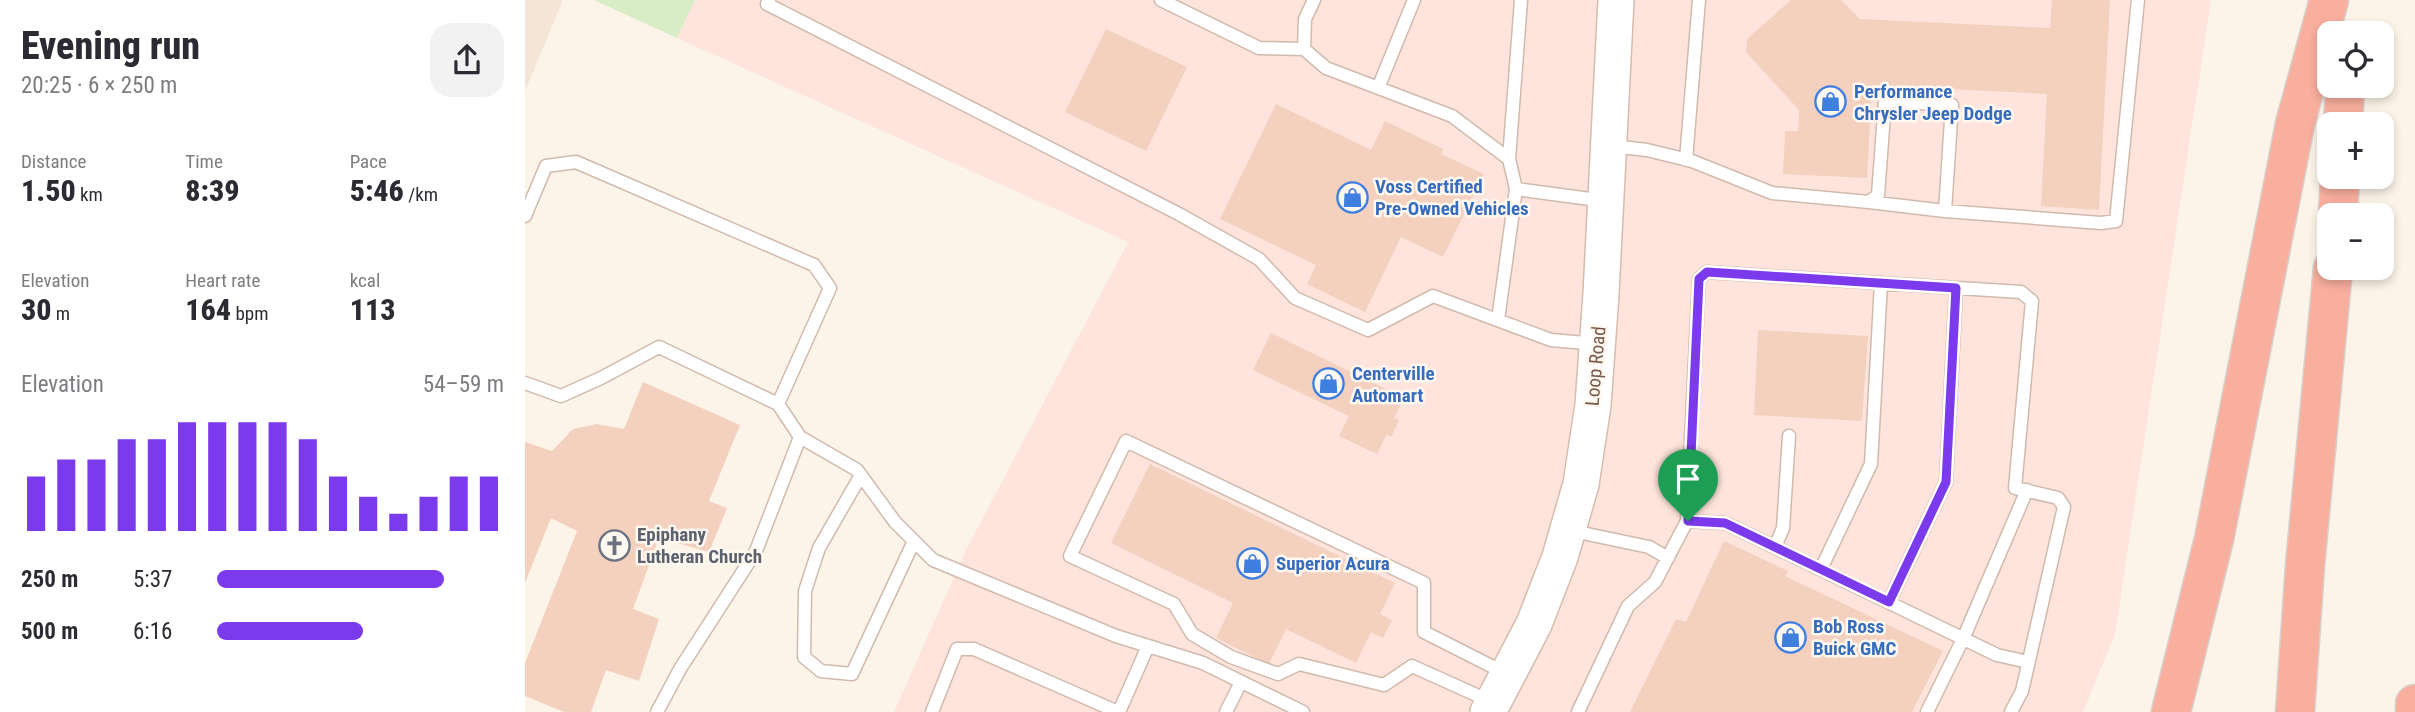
<!DOCTYPE html>
<meta charset="utf-8">
<style>
:root{--surface:#fff;--page:#f2f2f3;--text:#2b2b33;--muted:#7c7c81;--accent:#7c3aed}
body{margin:0;font-family:"Roboto Condensed",sans-serif;background:var(--page);color:var(--text);height:100vh;display:flex;flex-direction:column;font-size:26px;white-space:nowrap}
*{box-sizing:border-box;margin:0}
p{font-size:23px;color:var(--muted)}
.icon{flex:none;width:38px;height:38px;fill:none;stroke:currentColor;stroke-width:2;stroke-linecap:round;stroke-linejoin:round}
.map{position:relative;flex:1;overflow:hidden}
.panel{display:flex;flex-direction:column;background:var(--surface);width:525px}
.panel>*{flex:none}
.controls{position:absolute;left:1792px;top:21px;display:grid;gap:14px}
.controls a{display:grid;place-items:center;width:77px;height:77px;border-radius:14px;background:var(--surface);box-shadow:0 4px 10px #0003;font-size:35px}
.pin{position:absolute;display:grid;place-items:center;width:60px;height:60px;color:#fff;margin:-72px -30px;border-radius:50% 50% 50% 0;rotate:-45deg;box-shadow:0 0 7px #0007}
.pin .icon{rotate:45deg}
.round{display:grid;place-items:center;flex:none;width:74px;height:74px;border-radius:21px;background:var(--page)}
.head{display:flex;align-items:center;justify-content:space-between;height:119px;padding:0 21px}
h1{font-size:38px;font-weight:800;line-height:52px}
.figures{display:grid;grid-template-columns:repeat(3,1fr);gap:10px;height:119px;padding:7px 21px}
.figures div{display:grid;align-content:center}
.figures b{font-size:30px;font-weight:800}
.figures small{font-size:19px;font-weight:400}
.figures p{font-size:19px}
.chart{height:196px;padding:14px 21px}
.chart p{display:flex;justify-content:space-between}
.chart svg{width:100%;height:126px;margin-top:7px;stroke:var(--accent);stroke-width:6}
ul{padding:0 21px;list-style:none;font-size:23px}
li{display:grid;grid-template-columns:112px 84px 1fr;align-items:center;height:52px}
li i{height:18px;border-radius:9px;background:var(--accent)}
main{display:flex;flex:1;min-height:0}
.map>svg:first-child{display:block}
.residential{fill:#f5e5d7}
.commercial{fill:#fee4dc}
.green{fill:#d8ecc6}
.building{fill:#f4d0bf}
.lines{fill:none;stroke-linecap:round;stroke-linejoin:round}
.lane-casing{stroke:#d0baad;stroke-width:15}
.secondary-casing{stroke:#d6bcad;stroke-width:38}
.highway-casing{stroke:#d9d0cd;stroke-width:41}
.lane{stroke:#fff;stroke-width:12}
.secondary{stroke:#fff;stroke-width:35}
.highway{stroke:#f9af9e;stroke-width:38}
.route-casing{stroke:#fff;stroke-width:14}
.route{stroke:#7c3aed;stroke-width:9}
.labels{text-anchor:middle;stroke-width:5;stroke-linejoin:round;paint-order:stroke}
.shop-label{font-size:19px;font-weight:bold;fill:#366cbe;stroke:#fff8f0;text-anchor:start}
.street-label{font-size:19px;fill:#79584b;stroke:#fff8f0}
.worship-label{font-size:19px;font-weight:bold;fill:#5b616d;stroke:#fff8f0;text-anchor:start}
</style>
<main>
<section class="panel">
<div class="head"><div><h1>Evening run</h1><p>20:25 · 6 × 250 m</p></div><a class="round"><svg class="icon" aria-label="share" viewBox="0 0 24 24"><path d="M12 15V3M7 8l5-5 5 5M5 13v7h14v-7"/></svg></a></div>
<div class="figures">
<div><p>Distance</p><b>1.50<small> km</small></b></div>
<div><p>Time</p><b>8:39</b></div>
<div><p>Pace</p><b>5:46<small> /km</small></b></div>
</div>
<div class="figures">
<div><p>Elevation</p><b>30<small> m</small></b></div>
<div><p>Heart rate</p><b>164<small> bpm</small></b></div>
<div><p>kcal</p><b>113</b></div>
</div>
<div class="chart"><p><span>Elevation</span>54–59 m</p>
<svg viewBox="0 0 160 44" preserveAspectRatio="none"><path d="M5 44V25M15 44V19M25 44V19M35 44V12M45 44V12M55 44V6M65 44V6M75 44V6M85 44V6M95 44V12M105 44V25M115 44V32M125 44V38M135 44V32M145 44V25M155 44V25"/></svg>
</div>
<ul>
<li><b>250 m</b>5:37<i style="width:79%"></i></li>
<li><b>500 m</b>6:16<i style="width:51%"></i></li>
</ul>
</section>
<div class="map">
<svg width="1890" height="712" viewBox="0 0 1890 712">
<rect width="100%" height="100%" fill="#fdf4e9"/>
<path class="residential" d="M 0,0 L 38,0 L 0,91 Z"/>
<path class="commercial" d="M 170,0 L 1686,0 L 1590,634 L 1558,712 L 369,712 L 441,550 L 603,242 L 152,38 Z"/>
<path class="green" d="M 69,0 L 170,0 L 152,38 Z"/>
<path class="building" d="M 1266,0 L 1316,0 L 1335,19 L 1525,28 L 1527,0 L 1585,0 L 1574,210 L 1516,206 L 1522,94 L 1347,85 L 1342,178 L 1258,174 L 1260,131 L 1273,131 L 1274,110 L 1221,52 L 1222,39 Z
M 581,29 L 662,67 L 621,151 L 540,112 Z
M 751,104 L 846,150 L 860,121 L 918,149 L 916,154 L 959,174 L 918,257 L 876,237 L 840,312 L 782,284 L 791,265 L 695,219 Z
M 1233,330 L 1343,336 L 1337,421 L 1229,415 Z
M 746,333 L 879,398 L 869,418 L 874,420 L 866,437 L 862,434 L 852,454 L 814,436 L 824,416 L 728,370 Z
M 118,382 L 215,425 L 184,501 L 202,508 L 184,552 L 134,538 L 108,609 L 134,619 L 114,681 L 81,670 L 66,712 L 39,712 L 0,696 L 0,663 L 52,531 L 26,518 L 0,583 L 0,442 L 27,451 L 48,429 L 72,424 L 99,429 Z
M 625,464 L 870,583 L 855,614 L 867,620 L 858,638 L 846,632 L 831,663 L 761,629 L 744,664 L 691,638 L 708,603 L 586,543 Z
M 1199,541 L 1263,571 L 1260,576 L 1418,651 L 1387,712 L 1105,712 L 1151,619 L 1161,622 Z"/>
<g class="lines">
<defs>
<path id="lane" d="M 244,0 L 242,4 L 654,214 L 734,259 L 770,298 L 843,330 L 908,296 L 1026,340 L 1072,344
M 636,0 L 734,48 L 779,49
M 789,0 L 780,19 L 779,49 L 801,68 L 927,116 L 984,159 L 991,189 L 1080,201
M 853,88 L 889,0
M 1087,146 L 1122,150 L 1167,161 L 1247,193 L 1344,202 L 1353,195 L 1360,101 L 1427,105 L 1420,211 L 1344,202
M 984,159 L 996,0
M 1161,160 L 1174,0
M 1420,211 L 1576,223 L 1591,221 L 1613,0
M 0,216 L 21,166 L 51,162 L 289,265 L 305,288 L 253,404
M 973,320 L 991,189
M 0,383 L 36,396 L 76,378 L 134,347 L 253,404 L 275,437 L 332,470 L 370,522 L 408,560 L 591,636 L 678,663 L 778,712
M 336,475 L 294,548 L 280,591 L 279,657 L 296,671 L 327,674 L 389,541
M 1162,521 L 1200,523 L 1472,655 L 1503,662
M 1043,530 L 1124,547 L 1143,558
M 1250,547 L 1258,528 L 1264,436
M 1296,569 L 1346,464 L 1356,283
M 1364,602 L 1421,482 L 1431,288
M 967,702 L 887,666 L 859,685 L 774,664 L 753,674 L 706,657 L 667,634 L 649,604 L 545,556 L 601,441 L 899,583 L 899,632 L 982,674
M 132,712 L 155,669 L 231,551 L 275,437
M 407,712 L 432,649 L 449,649 L 593,712
M 594,712 L 623,646
M 701,712 L 716,682
M 1053,712 L 1103,606 L 1130,582 L 1162,521 L 1174,279 L 1182,272 L 1496,292 L 1507,301 L 1490,488 L 1533,498 L 1539,507 L 1497,691 L 1486,712
M 1402,712 L 1438,639 L 1502,490"/>
<path id="secondary" d="M 963,712 L 1009,624 L 1035,557 L 1056,484 L 1068,405 L 1076,294 L 1091,0"/>
<path id="highway" d="M 1818,124 L 1820,86
M 1813,215 L 1815,177
M 1646,712 L 1689,539 L 1770,124 L 1804,0
M 1770,712 L 1780,566 L 1808,268
M 1890,712 L 1890,704"/>
</defs>
<use href="#lane" class="lane-casing"/>
<use href="#secondary" class="secondary-casing"/>
<use href="#highway" class="highway-casing"/>
<use href="#lane" class="lane"/>
<use href="#secondary" class="secondary"/>
<use href="#highway" class="highway"/>
</g>
<g class="lines">
<defs>
<path id="route" d="M 1182,272 L 1431,288 L 1421,482 L 1364,602 L 1200,523 L 1163,521 L 1174,279 Z"/>
</defs>
<use href="#route" class="route-casing"/>
<use href="#route" class="route"/>
</g>
<defs>
<symbol id="shop-ring" viewBox="-11 -11 22 22"><circle r="9.5" fill="#fff8f0" stroke="#3f7fe0" stroke-width="1.5"/><path d="M-5-2.5h2.3a2.7 3.5 0 0 1 5.4 0H5L5.5 6h-11ZM-1.5-2.5h3a1.5 2.3 0 0 0-3 0Z" fill="#3f7fe0"/></symbol>
<symbol id="church-ring" viewBox="-11 -11 22 22"><circle r="9.5" fill="#fff8f0" stroke="#6b7280" stroke-width="1.5"/><path d="M-1.2-6h2.4v3.5h3.3v2.4h-3.3V6h-2.4V-.1h-3.3v-2.4h3.3Z" fill="#6b7280"/></symbol>
</defs>
<g fill-rule="evenodd">
<use href="#shop-ring" x="1288" y="84" width="35" height="35"/>
<use href="#shop-ring" x="810" y="180" width="35" height="35"/>
<use href="#shop-ring" x="786" y="366" width="35" height="35"/>
<use href="#church-ring" x="72" y="528" width="35" height="35"/>
<use href="#shop-ring" x="710" y="546" width="35" height="35"/>
<use href="#shop-ring" x="1248" y="620" width="35" height="35"/>
</g>
<g class="labels">
<g class="shop-label">
<text x="1329" y="98">Performance<tspan x="1329" dy="22">Chrysler Jeep Dodge</tspan></text>
<text x="850" y="193">Voss Certified<tspan x="850" dy="22">Pre-Owned Vehicles</tspan></text>
<text x="827" y="380">Centerville<tspan x="827" dy="22">Automart</tspan></text>
<text x="751" y="570">Superior Acura</text>
<text x="1288" y="633">Bob Ross<tspan x="1288" dy="22">Buick GMC</tspan></text>
</g>
<g class="street-label">
<text transform="translate(1070 366) rotate(-85)" y="7">Loop Road</text>
</g>
<g class="worship-label">
<text x="112" y="541">Epiphany<tspan x="112" dy="22">Lutheran Church</tspan></text>
</g>
</g>
</svg>
<div class="controls">
<a><svg class="icon" aria-label="locate" viewBox="0 0 24 24"><circle cx="12" cy="12" r="6"/><path d="M12 2v4M12 18v4M2 12h4M18 12h4"/></svg></a>
<a>+</a>
<a>−</a>
</div>
<div class="pin" style="left:1163px;top:521px;background:#1e9e55"><svg class="icon" aria-label="arrive" viewBox="0 0 24 24"><path d="M6 21V4h12l-3 4 3 4H6"/></svg></div>
</div>
</main>
